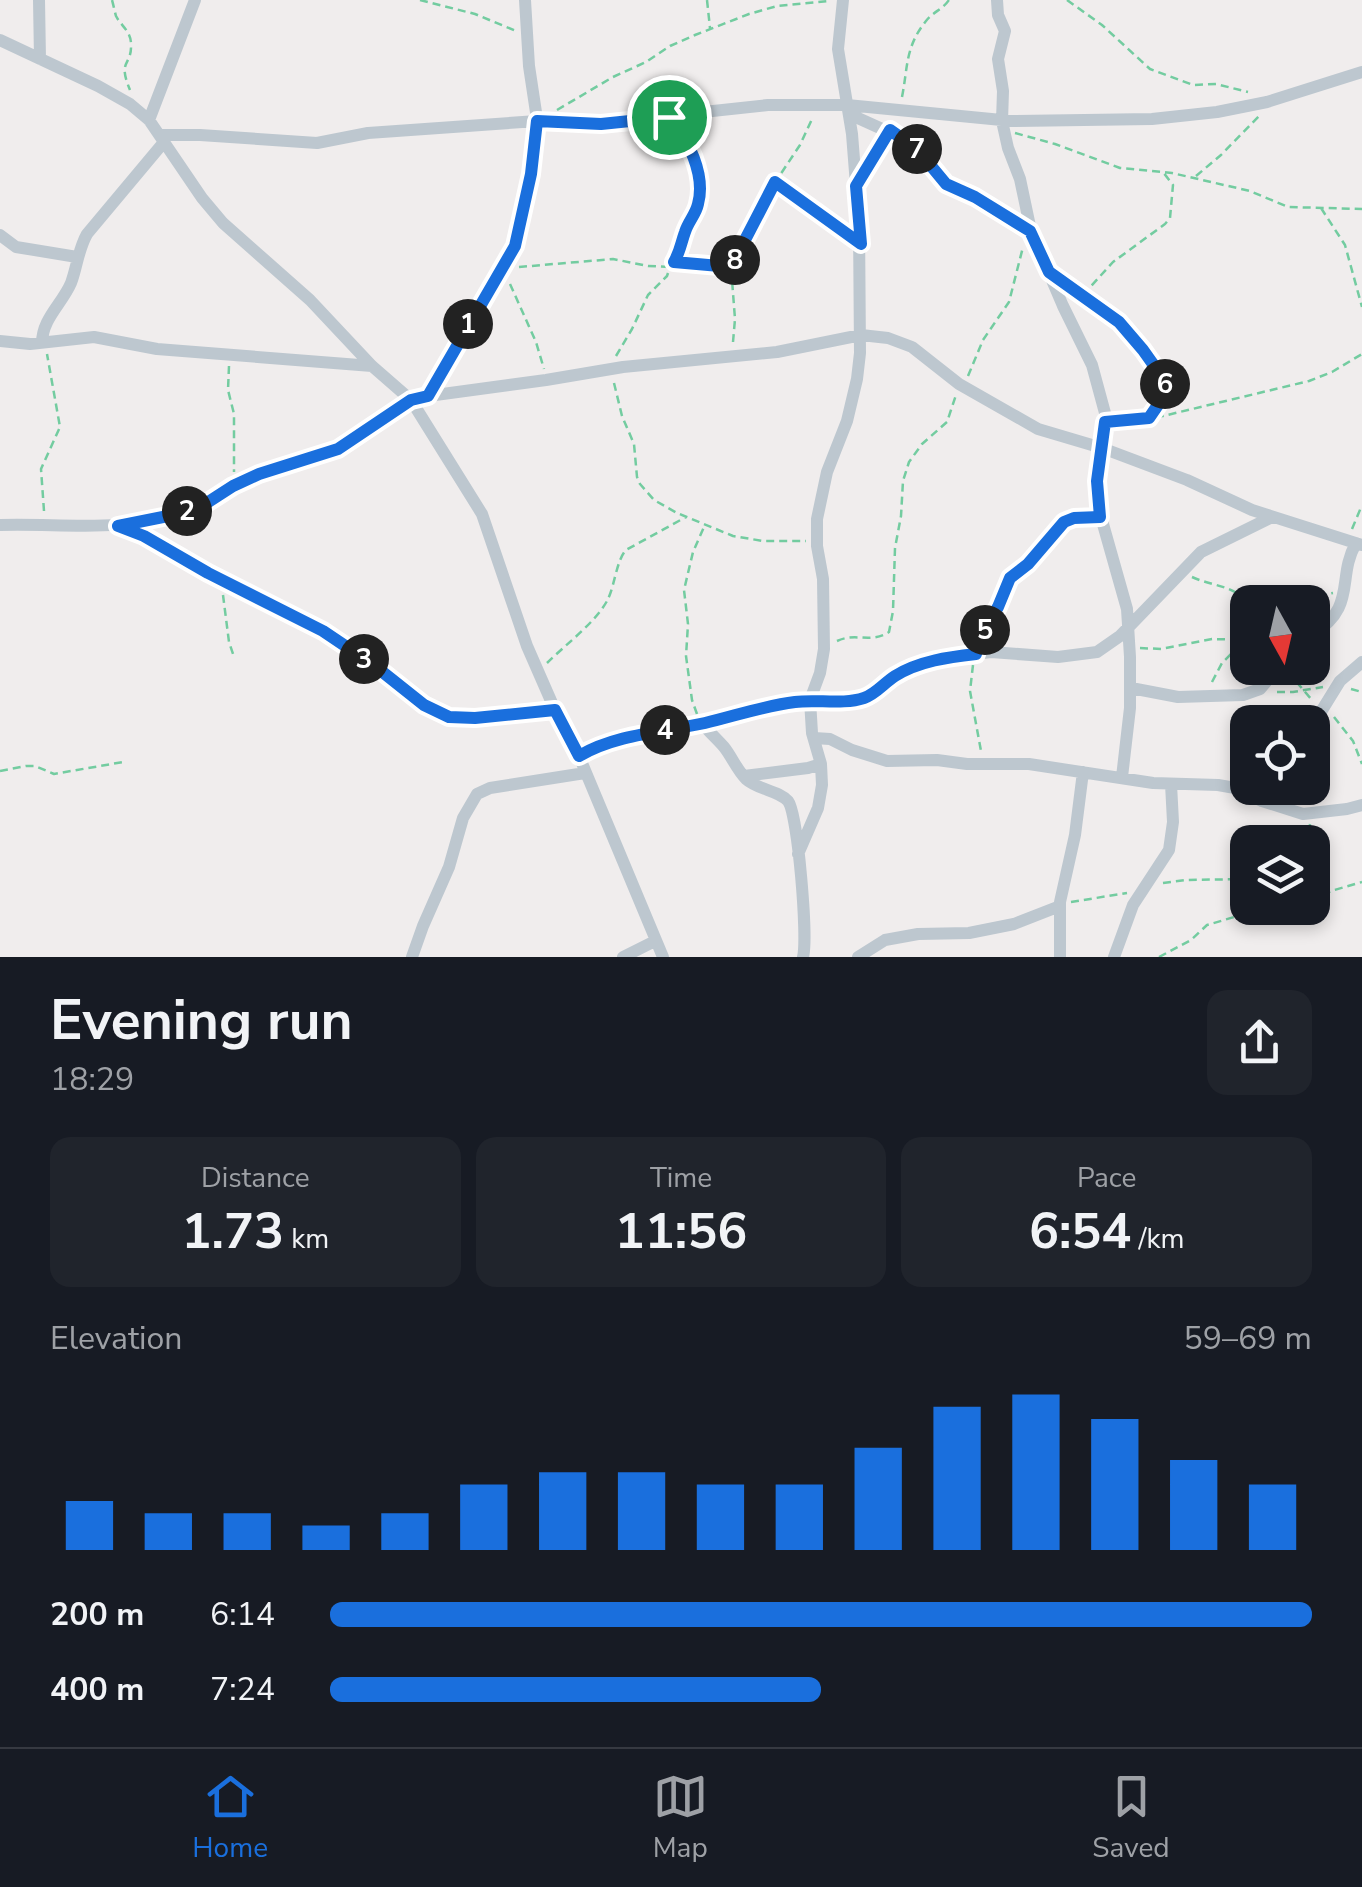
<!DOCTYPE html>
<meta charset="utf-8">
<style>
:root{--surface:#171b24;--page:#20242c;--text:#f1f3f6;--muted:#9ea1a6;--line:#363941;--accent:#1a6fdd}
body{margin:0;font-family:"Nunito Sans",sans-serif;background:var(--page);color:var(--text);height:100vh;display:flex;flex-direction:column;font-size:38px;white-space:nowrap}
*{box-sizing:border-box;margin:0}
p{font-size:32px;color:var(--muted)}
.icon{flex:none;width:55px;height:55px;fill:none;stroke:currentColor;stroke-width:2;stroke-linecap:round;stroke-linejoin:round}
.map{position:relative;height:957px;overflow:hidden}
.details{display:flex;flex-direction:column;background:var(--surface);flex:1}
.details>*{flex:none}
.needle{width:65px;rotate:172deg}
.tools{position:absolute;left:1230px;top:585px;display:grid;gap:20px}
.tools a{display:grid;place-items:center;width:100px;height:100px;border-radius:20px;background:var(--surface);box-shadow:0 5px 15px #0003;font-size:50px}
.pin{position:absolute;display:grid;place-items:center;width:85px;height:85px;color:#fff;margin:-42px;border:5px solid #fff;border-radius:50%;box-shadow:0 2px 10px #0007}
.km{position:absolute;width:50px;height:50px;margin:-25px;border-radius:50%;background:#222;color:#fff;font-size:28px;line-height:50px;text-align:center}
.round{display:grid;place-items:center;flex:none;width:105px;height:105px;border-radius:20px;background:var(--page)}
.summary{display:flex;align-items:center;justify-content:space-between;height:170px;padding:0 50px}
h1{font-size:55px;font-weight:700;line-height:75px}
.metrics{display:grid;grid-template-columns:repeat(3,1fr);gap:15px;height:170px;padding:10px 50px}
.metrics div{display:grid;align-content:center;border-radius:20px;background:var(--page);text-align:center}
.metrics b{font-size:50px;font-weight:700}
.metrics small{font-size:28px;font-weight:400}
.metrics p{font-size:28px}
.chart{height:280px;padding:20px 50px}
.chart p{display:flex;justify-content:space-between}
.chart svg{width:100%;height:180px;margin-top:10px;stroke:var(--accent);stroke-width:6}
ul{padding:0 50px;list-style:none;font-size:32px}
li{display:grid;grid-template-columns:160px 120px 1fr;align-items:center;height:75px}
li i{height:25px;border-radius:12px;background:var(--accent)}
.tab-bar{display:flex;justify-content:space-around;align-items:center;height:140px;border-top:2px solid var(--line);background:var(--surface);font-size:28px;color:var(--muted)}
.tab-bar a{display:grid;justify-items:center;gap:5px}
.tab-bar .active{color:var(--accent)}
.map>svg:first-child{display:block}
.lines{fill:none;stroke-linecap:round;stroke-linejoin:round}
.path{stroke:#73cca0;stroke-width:2.5;stroke-dasharray:8 5;stroke-linecap:butt}
.street{stroke:#bdc7cf;stroke-width:12}
.route-casing{stroke:#fff;stroke-width:20}
.route{stroke:#1a6fdd;stroke-width:12}
</style>
<div class="map">
<svg width="1362" height="957" viewBox="0 0 1362 957">
<rect width="100%" height="100%" fill="#f0eded"/>
<g class="lines">
<path class="path" d="M 112,0 C 113,3 115,13 116,16 C 121,26 131,31 131,44 C 132,67 117,59 130,90
M 420,0 L 475,14 L 516,31
M 707,0 L 710,28
M 1067,0 L 1102,25 L 1150,69 L 1193,85 L 1216,84 L 1248,92
M 902,97 C 908,67 905,47 926,21 C 933,12 943,9 949,0
M 557,110 L 613,77 L 646,62 L 670,46 L 695,35 L 749,14 L 777,6 L 829,1
M 1015,133 L 1055,144 L 1120,168 L 1172,173 L 1250,191 L 1288,207 L 1362,209
M 867,168 L 883,141
M 1196,176 L 1221,155 L 1259,116
M 778,183 L 848,234
M 1321,208 L 1345,245 L 1362,307
M 674,261 L 730,267
M 519,267 L 613,259 L 648,266 L 670,267
M 510,284 L 536,342 L 544,369
M 1069,285 L 1119,323 L 1143,350 L 1165,381 L 1162,399 L 1150,417
M 1083,295 L 1113,262 L 1165,224 L 1170,218 L 1173,185 L 1163,172
M 733,342 L 735,319 L 731,267 L 774,184 L 800,145 L 813,117
M 616,356 L 632,329 L 648,295 L 667,276 L 670,267 L 682,246 L 686,226 L 699,202 L 700,186 L 691,152 L 678,127
M 229,366 L 228,390 L 234,414 L 234,472
M 968,376 L 983,340 L 1009,302 L 1023,247
M 614,383 L 622,416 L 634,444 L 637,477 L 640,484 L 654,500 L 677,513 L 733,536 L 763,541 L 806,541
M 1117,421 L 1163,416 L 1309,381 L 1332,372 L 1362,354
M 44,511 L 41,469 L 60,427 L 47,354
M 1352,529 L 1362,505
M 1192,577 C 1211,586 1234,585 1248,603
M 223,595 L 229,642 L 233,654
M 1280,602 L 1333,593
M 837,641 C 856,632 870,644 889,632 L 893,611 L 895,548 L 901,516 L 903,481 L 909,462 L 922,444 L 947,422 L 956,395
M 978,643 L 998,607 L 1010,578 L 1028,564 L 1065,522 L 1074,518 L 1089,516
M 1140,648 L 1161,649 L 1212,639 L 1248,640
M 547,663 C 566,644 594,624 607,601 C 615,586 616,561 626,550 L 686,517
M 973,665 L 970,691 L 981,751
M 1288,672 L 1312,700
M 1212,682 L 1222,663 L 1248,637
M 1351,689 L 1362,692
M 1277,692 L 1293,692 L 1323,687
M 697,714 L 692,700 L 686,656 L 688,624 L 684,590 L 693,552 L 704,527
M 1334,717 L 1353,741 L 1362,764
M 0,771 L 26,766 L 35,766 L 54,774 L 123,762
M 1308,842 L 1310,824
M 1163,883 L 1186,880 L 1248,879
M 1071,902 L 1127,893
M 1312,902 L 1331,891 L 1362,882
M 1279,908 L 1301,908
M 1159,957 L 1191,940 L 1207,925 L 1265,908"/>
<path class="street" d="M 39,0 L 40,59
M 997,0 L 998,15 L 1005,31 L 998,59 L 1003,91 L 1002,121 L 1008,148 L 1020,179 L 1031,231 L 1063,306 L 1092,365 L 1105,413 L 1105,433 L 1099,460 L 1098,497 L 1101,517 L 1127,609 L 1130,657 L 1130,708 L 1122,777
M 0,40 L 98,86 L 130,104 L 149,120 L 202,198 L 223,223 L 310,300 L 372,366 L 411,400 L 482,514 L 527,646 L 555,710 L 579,756 L 663,957
M 849,114 L 902,138 L 923,155 L 946,184 L 971,194 L 1031,231
M 149,120 L 195,0
M 160,135 L 200,135 L 317,143 L 368,133 L 537,121 L 601,123 L 768,105 L 847,105 L 1012,121 L 1152,119 L 1217,112 L 1267,102 L 1362,72
M 0,235 L 16,247 L 77,257
M 0,341 L 30,344 L 94,337 L 157,349 L 372,366
M 42,343 C 42,319 62,304 71,283 C 77,267 78,250 87,234 L 164,142
M 428,396 L 471,319 L 505,266 L 515,246 L 523,216 L 531,174 L 537,119 L 529,66 L 525,0
M 0,525 C 60,523 123,533 182,513 C 209,504 231,486 257,475 C 283,465 311,462 337,450 C 369,434 393,404 428,396 L 546,380 L 623,367 L 777,352 L 861,335 L 888,338 L 912,347 L 959,384 L 1038,429 L 1102,448 L 1187,480 L 1252,510 L 1362,545
M 120,526 L 144,536 L 209,573 L 323,631 L 375,666 L 425,705 L 449,717 L 475,718 L 555,710
M 1312,635 C 1358,606 1336,579 1356,543
M 1131,688 L 1178,697 L 1243,695 L 1260,689 L 1278,668
M 1311,722 L 1319,715 L 1340,681 L 1362,662
M 702,723 C 709,732 717,739 724,747 C 732,757 737,770 746,779 C 758,790 778,790 788,801 C 798,814 808,938 803,957
M 814,738 L 830,739 L 852,750 L 887,761 L 937,760 L 967,764 L 1029,764 L 1153,783 L 1218,785 L 1235,788 L 1262,801 L 1303,814 L 1347,809 L 1362,805
M 579,756 L 599,746 L 671,728 L 702,723 L 750,709 L 810,700 L 860,699 L 875,692 L 897,675 L 942,658 L 991,652 L 1058,657 L 1097,652 L 1120,636 L 1201,552 L 1272,517
M 744,776 L 808,768 L 821,764
M 1235,788 L 1248,762
M 798,854 L 818,808 L 822,785 L 821,764 L 812,733 L 810,700 L 820,673 L 824,649 L 823,579 L 817,546 L 817,519 L 827,472 L 847,421 L 857,379 L 860,353 L 859,223 L 852,134 L 838,49 L 843,0
M 412,957 L 423,926 L 449,867 L 463,818 L 477,794 L 490,788 L 585,773
M 623,957 L 655,941
M 858,957 L 885,940 L 918,934 L 969,933 L 1014,924 L 1060,906
M 1060,957 L 1060,902 L 1075,835 L 1083,772
M 1114,957 L 1133,905 L 1169,850 L 1173,822 L 1171,784"/>
</g>
<g class="lines">
<defs>
<path id="route" d="M 669,117 C 688,138 706,175 698,204 C 696,214 688,222 685,232 C 681,243 680,252 674,262 L 731,267 L 775,182 L 861,244 L 856,186 L 890,130 L 917,149 L 946,184 L 975,197 L 1030,231 L 1049,272 L 1119,322 L 1143,350 L 1165,381 L 1162,399 L 1149,418 L 1105,422 L 1097,481 L 1100,517 L 1074,518 L 1064,522 L 1028,564 L 1010,578 L 998,607 L 980,636 L 976,654 C 949,657 919,661 895,676 C 884,683 876,694 864,698 C 843,705 816,699 795,702 C 763,706 735,716 705,723 C 664,732 616,734 579,756 L 555,710 L 475,718 L 449,717 L 424,705 L 375,666 L 323,631 L 208,573 L 144,536 L 118,526 L 178,514 L 202,506 L 233,486 L 259,474 L 338,449 L 411,400 L 428,396 L 515,246 L 531,174 L 537,121 L 601,124 Z"/>
</defs>
<use href="#route" class="route-casing"/>
<use href="#route" class="route"/>
</g>
</svg>
<div class="tools">
<a><svg class="needle" viewBox="-14 -14 28 28"><path d="M0-13l5 13h-10z" fill="#e53935"/><path d="M0 13l5-13h-10z" fill="#9ea1a6"/></svg></a>
<a><svg class="icon" aria-label="locate" viewBox="0 0 24 24"><circle cx="12" cy="12" r="6"/><path d="M12 2v4M12 18v4M2 12h4M18 12h4"/></svg></a>
<a><svg class="icon" aria-label="layers" viewBox="0 0 24 24"><path d="M12 4l9 5-9 5-9-5zM3 14l9 5 9-5"/></svg></a>
</div>
<div class="pin" style="left:669px;top:117px;background:#1e9e55"><svg class="icon" aria-label="arrive" viewBox="0 0 24 24"><path d="M6 21V4h12l-3 4 3 4H6"/></svg></div>
<b class="km" style="left:468px;top:324px">1</b>
<b class="km" style="left:187px;top:511px">2</b>
<b class="km" style="left:364px;top:659px">3</b>
<b class="km" style="left:665px;top:730px">4</b>
<b class="km" style="left:985px;top:630px">5</b>
<b class="km" style="left:1165px;top:384px">6</b>
<b class="km" style="left:917px;top:149px">7</b>
<b class="km" style="left:735px;top:260px">8</b>
</div>
<section class="details">
<div class="summary"><div><h1>Evening run</h1><p>18:29</p></div><a class="round"><svg class="icon" aria-label="share" viewBox="0 0 24 24"><path d="M12 15V3M7 8l5-5 5 5M5 13v7h14v-7"/></svg></a></div>
<div class="metrics">
<div><p>Distance</p><b>1.73<small> km</small></b></div>
<div><p>Time</p><b>11:56</b></div>
<div><p>Pace</p><b>6:54<small> /km</small></b></div>
</div>
<div class="chart"><p><span>Elevation</span>59–69 m</p>
<svg viewBox="0 0 160 44" preserveAspectRatio="none"><path d="M5 44V32M15 44V35M25 44V35M35 44V38M45 44V35M55 44V28M65 44V25M75 44V25M85 44V28M95 44V28M105 44V19M115 44V9M125 44V6M135 44V12M145 44V22M155 44V28"/></svg>
</div>
<ul>
<li><b>200 m</b>6:14<i style="width:100%"></i></li>
<li><b>400 m</b>7:24<i style="width:50%"></i></li>
</ul>
</section>
<nav class="tab-bar">
<a class="active"><svg class="icon" aria-label="home" viewBox="0 0 24 24"><path d="M3 11l9-7 9 7M6 9v11h12V9"/></svg>Home</a>
<a><svg class="icon" aria-label="map" viewBox="0 0 24 24"><path d="M3 6l6-2 6 2 6-2v14l-6 2-6-2-6 2zM9 4v14M15 6v14"/></svg>Map</a>
<a><svg class="icon" aria-label="saved" viewBox="0 0 24 24"><path d="M7 4h10v16l-5-4-5 4z"/></svg>Saved</a>
</nav>
